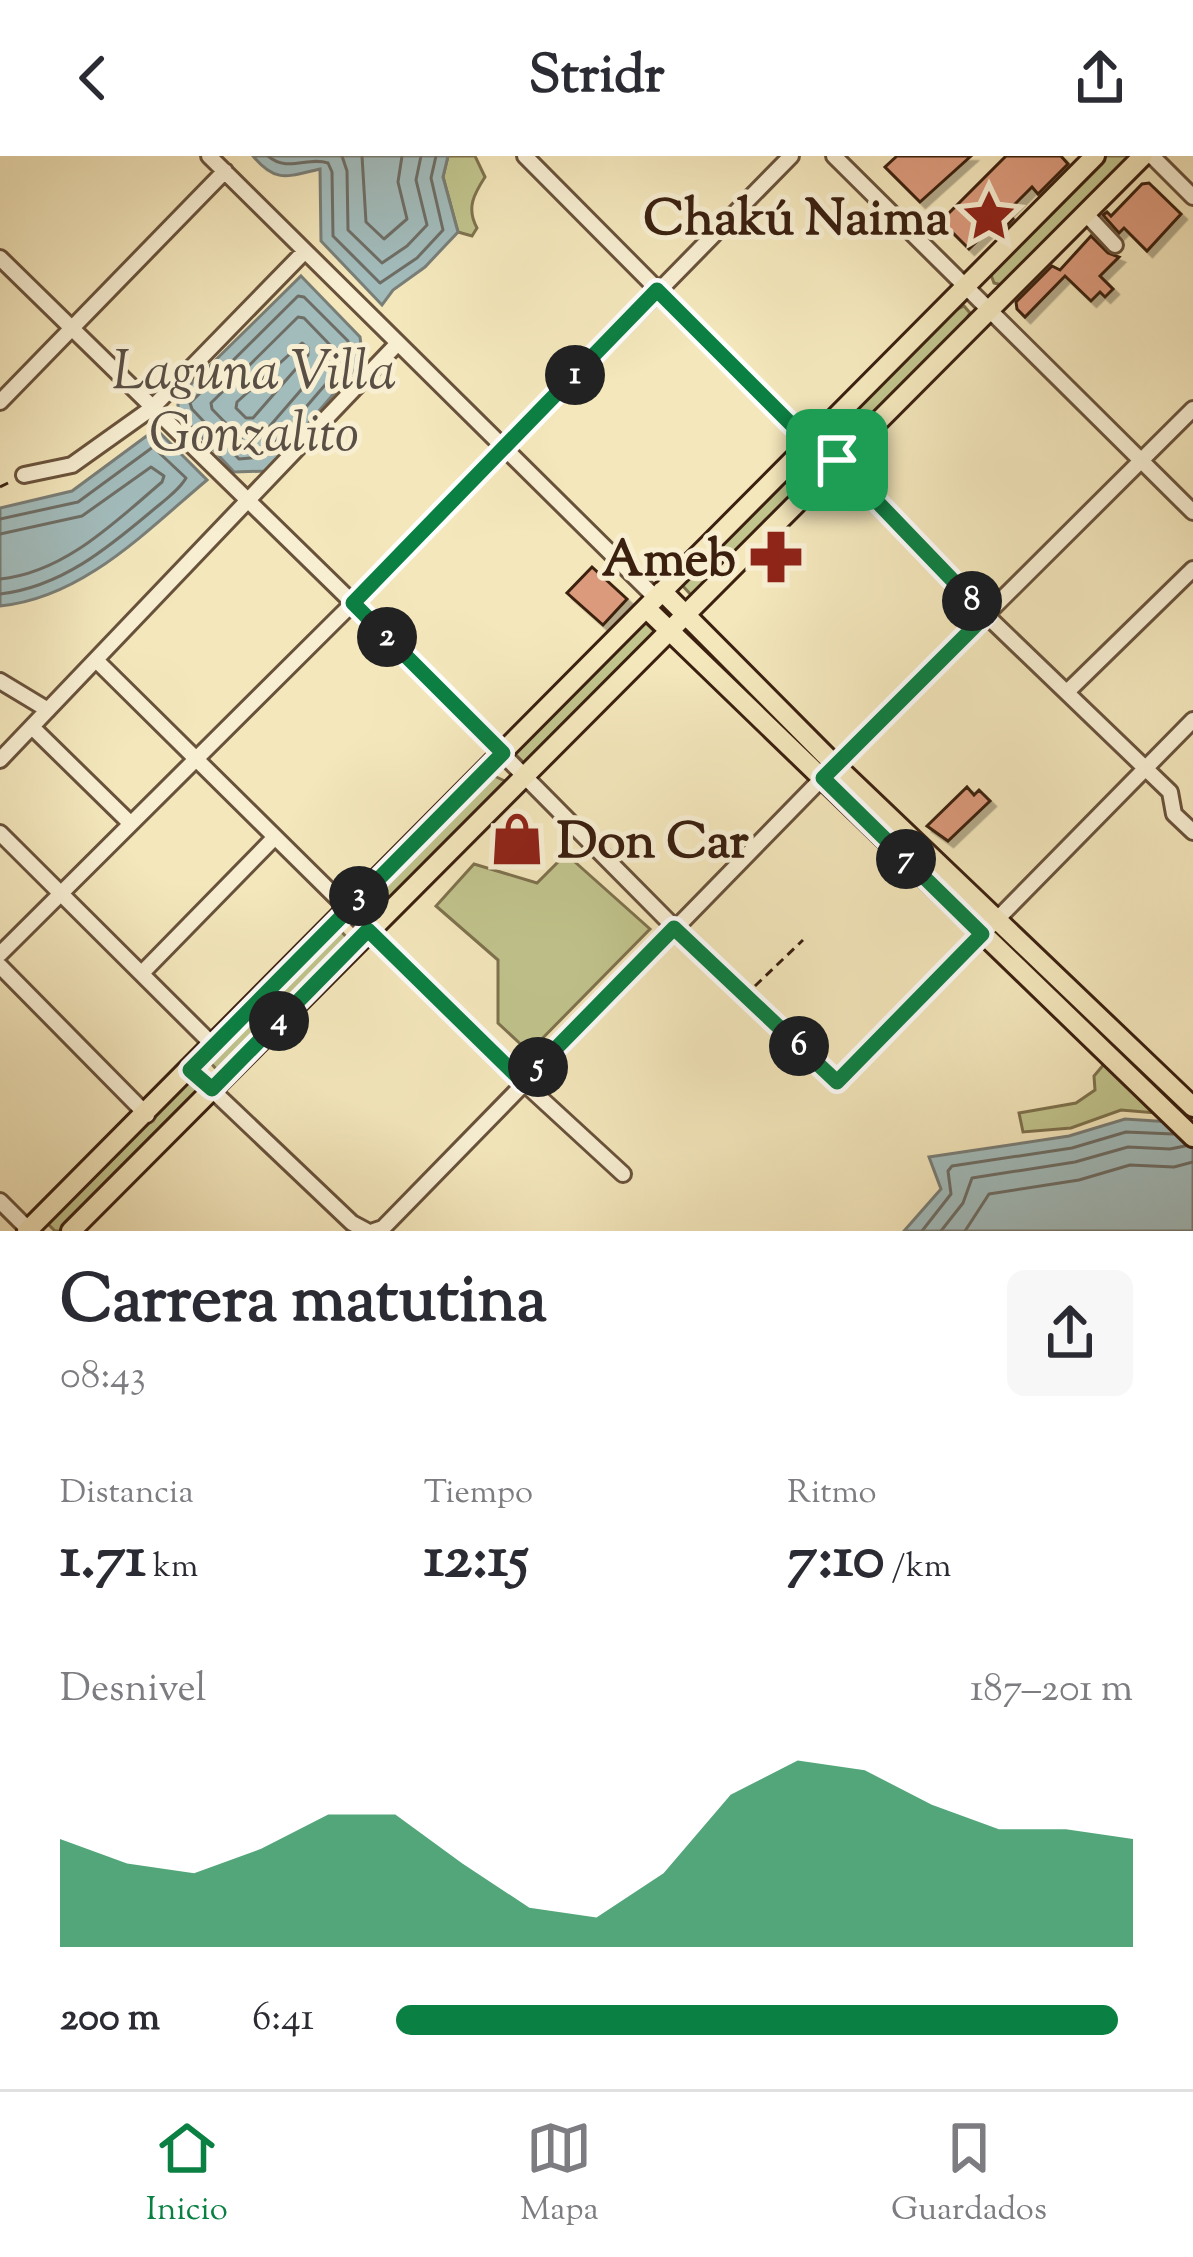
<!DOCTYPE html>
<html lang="es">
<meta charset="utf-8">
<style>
:root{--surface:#fff;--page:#f7f7f7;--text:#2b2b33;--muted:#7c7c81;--line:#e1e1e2;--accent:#0b8043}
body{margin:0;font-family:"Sorts Mill Goudy",serif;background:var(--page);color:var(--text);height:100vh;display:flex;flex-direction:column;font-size:45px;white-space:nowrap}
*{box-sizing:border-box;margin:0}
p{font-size:39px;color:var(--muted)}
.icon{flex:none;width:66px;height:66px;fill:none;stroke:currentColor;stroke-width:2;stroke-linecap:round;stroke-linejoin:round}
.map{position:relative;height:1075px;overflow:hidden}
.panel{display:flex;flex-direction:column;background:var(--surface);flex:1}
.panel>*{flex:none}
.pin{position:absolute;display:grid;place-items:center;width:102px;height:102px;color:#fff;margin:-51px;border-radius:24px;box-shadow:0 6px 18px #0006}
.km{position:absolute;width:60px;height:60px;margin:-30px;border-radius:50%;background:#222;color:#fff;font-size:33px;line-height:60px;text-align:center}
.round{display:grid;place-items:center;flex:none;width:126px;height:126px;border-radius:18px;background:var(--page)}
.headline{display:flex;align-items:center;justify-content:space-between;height:204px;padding:0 60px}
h1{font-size:66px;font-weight:700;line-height:90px}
.figures{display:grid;grid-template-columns:repeat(3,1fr);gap:18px;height:204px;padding:12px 60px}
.figures div{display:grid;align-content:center}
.figures b{font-size:60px;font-weight:700}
.figures small{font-size:33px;font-weight:400}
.figures p{font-size:33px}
.chart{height:336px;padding:24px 60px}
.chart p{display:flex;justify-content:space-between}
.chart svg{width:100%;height:216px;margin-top:12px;fill:var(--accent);opacity:.7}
ul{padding:0 60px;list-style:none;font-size:39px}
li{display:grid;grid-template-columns:192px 144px 1fr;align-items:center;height:90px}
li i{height:30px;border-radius:15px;background:var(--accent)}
header{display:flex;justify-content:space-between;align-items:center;height:156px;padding:0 60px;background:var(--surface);font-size:54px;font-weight:700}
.tab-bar{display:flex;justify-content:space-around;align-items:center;height:168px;border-top:3px solid var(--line);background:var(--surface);font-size:33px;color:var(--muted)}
.tab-bar a{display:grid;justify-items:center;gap:6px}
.tab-bar .on{color:var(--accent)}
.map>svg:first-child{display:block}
.green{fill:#c1c48d;stroke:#7e724e;stroke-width:3}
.water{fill:#a2bcbc;stroke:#797e77;stroke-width:3}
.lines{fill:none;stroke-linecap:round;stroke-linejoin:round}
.shore{stroke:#6e6e66;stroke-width:3}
.building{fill:#dc9a7b;stroke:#3b2010;stroke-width:3;filter:url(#shadow)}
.minor-casing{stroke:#69523b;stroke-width:20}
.major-casing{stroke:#3b2010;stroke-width:24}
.path{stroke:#3b2010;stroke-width:3;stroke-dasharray:9 6;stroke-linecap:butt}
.minor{stroke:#f8efd3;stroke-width:14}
.major{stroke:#f4e7bc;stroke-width:18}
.route-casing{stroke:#fff;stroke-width:24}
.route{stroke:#0b8043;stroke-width:15}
.labels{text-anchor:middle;stroke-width:10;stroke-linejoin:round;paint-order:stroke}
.poi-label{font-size:51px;font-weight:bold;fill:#3b2010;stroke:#f8efd3;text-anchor:end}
.water-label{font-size:54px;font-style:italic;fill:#5a4f44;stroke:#f8efd3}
</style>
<header><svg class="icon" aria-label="back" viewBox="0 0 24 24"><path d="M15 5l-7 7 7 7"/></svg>Stridr<svg class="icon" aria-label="share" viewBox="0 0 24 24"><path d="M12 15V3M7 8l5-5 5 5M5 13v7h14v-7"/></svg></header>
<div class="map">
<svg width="1193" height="1075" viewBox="0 0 1193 1075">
<defs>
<filter id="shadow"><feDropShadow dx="5.5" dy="5.5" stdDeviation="0" flood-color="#0004"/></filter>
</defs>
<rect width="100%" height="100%" fill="#f4e7bc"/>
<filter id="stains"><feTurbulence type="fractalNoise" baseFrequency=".00167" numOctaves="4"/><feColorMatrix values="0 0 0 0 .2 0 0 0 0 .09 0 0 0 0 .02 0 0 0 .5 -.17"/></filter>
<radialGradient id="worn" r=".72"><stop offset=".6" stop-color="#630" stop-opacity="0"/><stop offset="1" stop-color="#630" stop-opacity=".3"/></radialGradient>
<path class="green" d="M 448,0 L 475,0 L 485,21 C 474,38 466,52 477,72 L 472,80 L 458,76 L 443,21 Z
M 1106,0 L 1130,0 L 1002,129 L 994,127 L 991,119 Z
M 964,150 L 970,157 L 963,168 L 838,294 L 825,281 L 952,156 Z
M 805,301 L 818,314 L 693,441 L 681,428 Z
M 644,465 L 655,476 L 524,607 L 512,595 Z
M 492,619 L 505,625 L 504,630 L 376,757 L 371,746 Z
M 566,698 L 650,773 L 529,896 L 498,867 L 498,804 L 436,750 L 474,708 L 537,727 Z
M 339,773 L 351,786 L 219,916 L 207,903 Z
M 1105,907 L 1156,957 L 1121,954 L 1071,972 L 1023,976 L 1019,957 L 1076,947 L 1095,934 L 1094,920 Z
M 191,923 L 202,934 L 62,1075 L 55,1075 L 47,1067 Z"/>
<path class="water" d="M 253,0 L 448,0 L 443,21 L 458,76 L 425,111 L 393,134 L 382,149 L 321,85 L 320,13 C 288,20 276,28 253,0 Z
M 301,120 L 360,181 L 363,204 L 267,315 L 234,316 L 178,256 L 178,241 Z
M 156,273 L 207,324 C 146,375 83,442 0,450 L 0,352 L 72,335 Z
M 1193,947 L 1193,1075 L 904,1075 L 941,1033 L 929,1001 L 1069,980 L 1125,963 L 1171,966 Z"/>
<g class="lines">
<path class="shore" d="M 268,0 C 288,17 308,0 328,7 L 332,16 L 333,80 L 380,127 L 417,102 L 443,74 L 431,22 L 436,0
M 342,0 L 347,15 L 348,74 L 382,107 L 407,90 L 427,69 L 416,24 L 421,0
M 362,0 L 366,66 L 384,83 L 407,63 L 398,26 L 402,0
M 298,140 L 304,141 L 348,185 L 350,200 L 263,301 L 239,303 L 192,253 L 190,247 Z
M 298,161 L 304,162 L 332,191 L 333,197 L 256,286 L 246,288 L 212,253 L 211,247 Z
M 302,187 L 308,192 L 308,199 L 253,262 L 246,262 L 236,252 L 237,246 Z
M 0,363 L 78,346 L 153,291 L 186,322 C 179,334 165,344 153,354 C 108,392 61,431 0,438
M 0,378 L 82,360 L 151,311 L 164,320 L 162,326 C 115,366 64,417 0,423
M 922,1075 L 951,1038 L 948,1015 L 952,1010 L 1072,992 L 1126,976 L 1173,978
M 941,1075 L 963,1047 L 972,1022 L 1075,1006 L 1128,991 L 1170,993 L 1185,990
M 965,1075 L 989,1038 L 1079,1024 L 1130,1009 L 1174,1011 L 1193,1006"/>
</g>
<path class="building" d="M 897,0 L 971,0 L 920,46 L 885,11 Z
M 1006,0 L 1061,0 L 1068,8 L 1038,38 L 1032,31 L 1007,56 L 1013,63 L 1001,76 L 994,69 L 969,93 L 941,65 Z
M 1149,27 L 1181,58 L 1147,95 L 1124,72 L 1119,77 L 1103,59 L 1107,56 L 1111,60 L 1142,28 Z
M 1091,80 L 1108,97 L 1119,101 L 1100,120 L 1113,133 L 1105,141 L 1100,136 L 1091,145 L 1065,120 L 1025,161 L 1017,153 L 1016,146 L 1052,110 L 1060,114 Z
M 592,411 L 627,443 L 603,469 L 567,437 Z
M 967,631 L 974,639 L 979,634 L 990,645 L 948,685 L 927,670 Z"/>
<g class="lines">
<defs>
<path id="minor" d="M 209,0 L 656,442
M 525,0 L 810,287 L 824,300 L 837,304 L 986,459 L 1170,636 L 1174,658 L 1193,676
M 834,0 L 1193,356
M 1152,0 L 1193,41
M 1085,57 L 1115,89
M 0,102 L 353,447 L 675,772 L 837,926 L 1193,564
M 0,246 L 225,15
M 24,319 L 72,309 L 152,252 L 305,95
M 97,505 L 523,926 L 623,1018
M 0,525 L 48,554
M 1067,536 L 1193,413
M 32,571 L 130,667
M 0,604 L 398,187
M 0,677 L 214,890
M 0,798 L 353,447 L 791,0
M 0,810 L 147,959
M 142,817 L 275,681
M 190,913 L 352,1067 L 367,1075
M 0,1045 L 30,1075
M 374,1075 L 383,1072 L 835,609 L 1193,253"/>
<path id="major" d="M 662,435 L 835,609 L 1193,951
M 646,452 L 1193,981
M 27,1075 L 1095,0
M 71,1075 L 1143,0"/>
</defs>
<use href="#minor" class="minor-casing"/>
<use href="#major" class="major-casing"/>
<path class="path" d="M 0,331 L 12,325
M 755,830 L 803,784"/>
<use href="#minor" class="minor"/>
<use href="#major" class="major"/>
</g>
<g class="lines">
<defs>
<path id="route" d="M 657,134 L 810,287 L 824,300 L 837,304 L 986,459 L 823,622 L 982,778 L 837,926 L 674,772 L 523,926 L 368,774 L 212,933 L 190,914 L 503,597 L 353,447 Z"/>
</defs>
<use href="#route" class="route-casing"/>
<use href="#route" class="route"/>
</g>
<defs>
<symbol id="sight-bare" viewBox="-9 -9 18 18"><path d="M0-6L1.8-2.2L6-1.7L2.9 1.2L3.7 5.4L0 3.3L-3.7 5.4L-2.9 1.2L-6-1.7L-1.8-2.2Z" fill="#8f2418" stroke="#f8efd3" stroke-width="2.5" paint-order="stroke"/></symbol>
<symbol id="pharmacy-bare" viewBox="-9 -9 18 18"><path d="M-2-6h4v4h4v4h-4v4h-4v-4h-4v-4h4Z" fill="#8f2418" stroke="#f8efd3" stroke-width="2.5" paint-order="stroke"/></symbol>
<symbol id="shop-bare" viewBox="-9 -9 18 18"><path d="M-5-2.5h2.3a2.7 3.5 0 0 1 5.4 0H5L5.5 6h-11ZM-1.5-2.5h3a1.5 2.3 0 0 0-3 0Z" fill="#8f2418" stroke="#f8efd3" stroke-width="2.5" paint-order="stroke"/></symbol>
</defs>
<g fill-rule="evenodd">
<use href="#sight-bare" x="951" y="22" width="76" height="76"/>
<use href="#pharmacy-bare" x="738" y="363" width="76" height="76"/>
<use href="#shop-bare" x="479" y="645" width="76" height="76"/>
</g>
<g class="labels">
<g class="poi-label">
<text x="949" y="78">Chakú Naima</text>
<text x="736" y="419">Ameb</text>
<text x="557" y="701" text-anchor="start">Don Car</text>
</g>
<g class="water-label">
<text x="254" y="232">Laguna Villa<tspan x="254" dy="62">Gonzalito</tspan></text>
</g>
</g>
<rect width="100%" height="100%" filter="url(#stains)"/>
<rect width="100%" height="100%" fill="url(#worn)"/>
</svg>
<div class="pin" style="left:837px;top:304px;background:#1e9e55"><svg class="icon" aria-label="arrive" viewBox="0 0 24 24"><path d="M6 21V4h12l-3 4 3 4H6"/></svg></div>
<b class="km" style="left:575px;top:219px">1</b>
<b class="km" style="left:387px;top:481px">2</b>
<b class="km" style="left:359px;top:740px">3</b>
<b class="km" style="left:279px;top:865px">4</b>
<b class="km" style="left:538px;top:911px">5</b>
<b class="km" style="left:799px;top:890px">6</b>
<b class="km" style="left:906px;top:703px">7</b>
<b class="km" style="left:972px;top:445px">8</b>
</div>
<section class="panel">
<div class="headline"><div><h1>Carrera matutina</h1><p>08:43</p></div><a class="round"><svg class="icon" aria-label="share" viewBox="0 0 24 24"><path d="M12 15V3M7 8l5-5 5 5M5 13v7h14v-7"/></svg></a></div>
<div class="figures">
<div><p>Distancia</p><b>1.71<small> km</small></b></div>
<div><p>Tiempo</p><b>12:15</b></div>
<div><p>Ritmo</p><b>7:10<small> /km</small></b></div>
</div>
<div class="chart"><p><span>Desnivel</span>187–201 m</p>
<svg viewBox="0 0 160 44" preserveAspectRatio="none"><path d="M0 44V22L10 27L20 29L30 24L40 17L50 17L60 27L70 36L80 38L90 29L100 13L110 6L120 8L130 15L140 20L150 20L160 22V44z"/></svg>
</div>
<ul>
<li><b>200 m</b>6:41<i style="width:98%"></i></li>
</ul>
</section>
<nav class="tab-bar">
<a class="on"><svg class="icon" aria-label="home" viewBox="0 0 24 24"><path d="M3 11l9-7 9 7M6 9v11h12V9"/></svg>Inicio</a>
<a><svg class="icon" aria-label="map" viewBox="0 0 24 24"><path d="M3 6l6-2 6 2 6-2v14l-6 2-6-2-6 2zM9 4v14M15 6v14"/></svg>Mapa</a>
<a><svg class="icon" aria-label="saved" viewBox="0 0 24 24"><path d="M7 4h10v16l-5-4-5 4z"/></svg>Guardados</a>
</nav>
